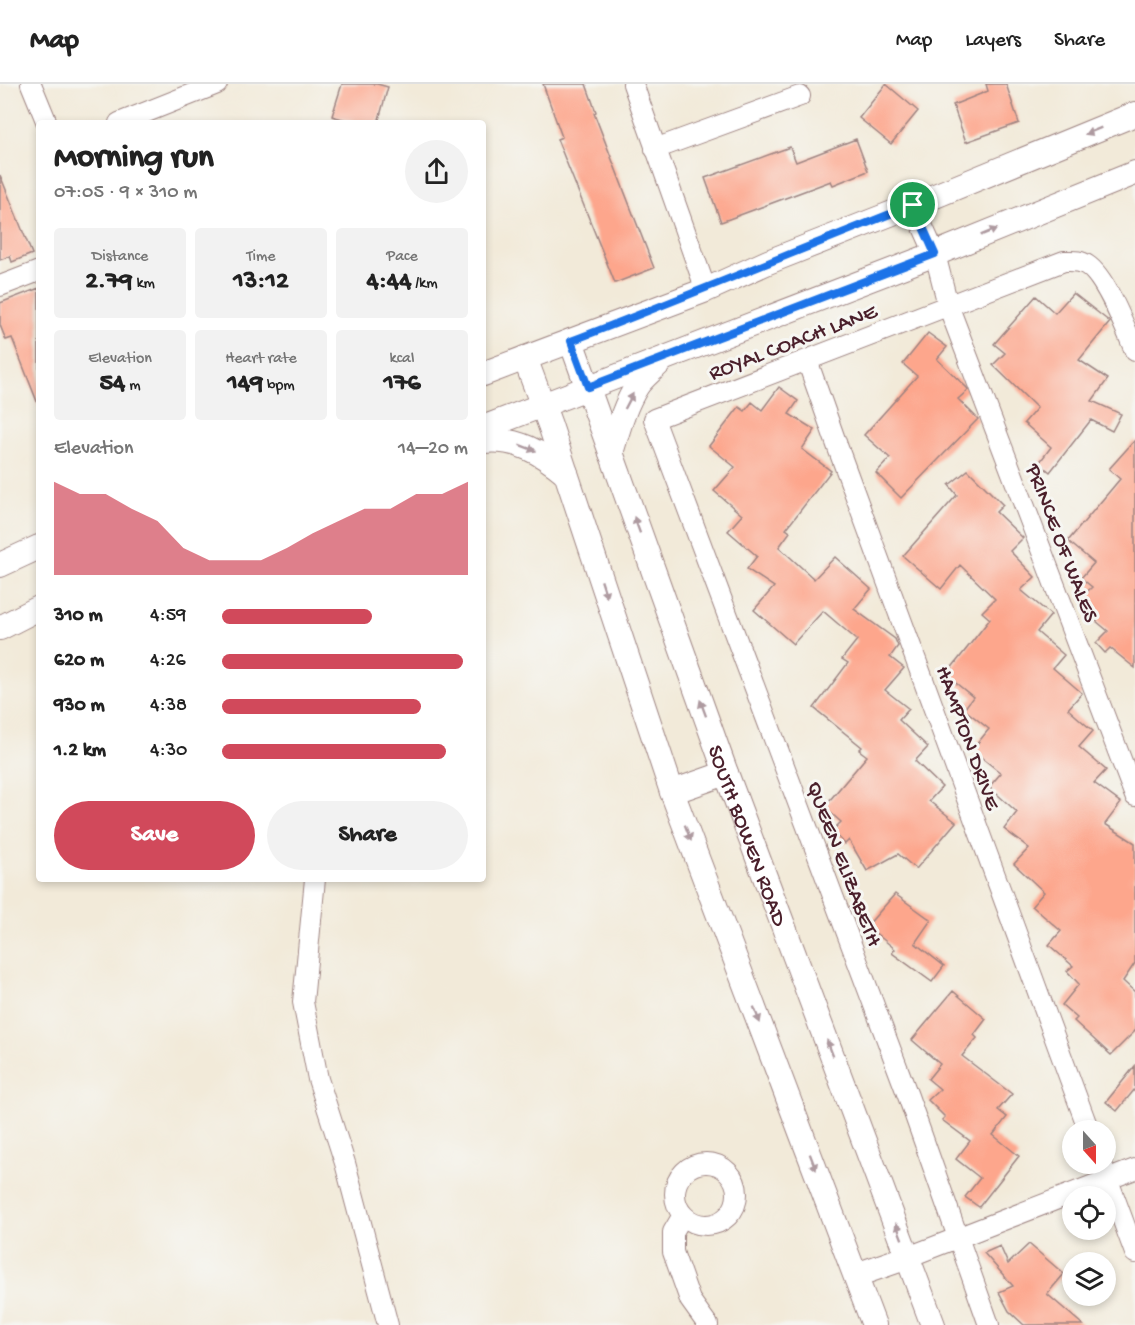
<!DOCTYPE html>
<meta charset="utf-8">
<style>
:root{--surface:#fff;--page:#f2f2f2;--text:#222;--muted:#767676;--line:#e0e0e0;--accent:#d1495b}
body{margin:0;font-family:"Gochi Hand",sans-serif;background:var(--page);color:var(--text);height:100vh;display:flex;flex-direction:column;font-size:22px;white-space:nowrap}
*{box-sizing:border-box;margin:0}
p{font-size:20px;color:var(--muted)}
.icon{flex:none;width:33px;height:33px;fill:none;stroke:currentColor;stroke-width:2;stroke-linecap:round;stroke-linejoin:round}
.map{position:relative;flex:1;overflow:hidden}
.side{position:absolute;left:36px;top:36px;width:450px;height:762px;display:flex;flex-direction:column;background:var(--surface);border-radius:6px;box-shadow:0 3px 9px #0003}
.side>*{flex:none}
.needle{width:39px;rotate:159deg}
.controls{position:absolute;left:1062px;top:1036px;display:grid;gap:12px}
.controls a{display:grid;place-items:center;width:54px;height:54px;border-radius:50%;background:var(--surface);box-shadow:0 3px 9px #0003;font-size:30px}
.pin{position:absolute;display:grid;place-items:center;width:51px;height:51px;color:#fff;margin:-26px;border:3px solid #fff;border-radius:50%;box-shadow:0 2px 6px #0007}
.round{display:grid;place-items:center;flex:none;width:63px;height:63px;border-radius:32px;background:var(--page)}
.overview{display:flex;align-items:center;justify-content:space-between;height:102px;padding:0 18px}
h1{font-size:33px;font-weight:800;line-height:45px}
.stats{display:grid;grid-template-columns:repeat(3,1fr);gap:9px;height:102px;padding:6px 18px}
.stats div{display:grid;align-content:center;border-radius:6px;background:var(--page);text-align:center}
.stats b{font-size:26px;font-weight:800}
.stats small{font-size:16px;font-weight:400}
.stats p{font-size:16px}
.chart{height:168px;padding:12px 18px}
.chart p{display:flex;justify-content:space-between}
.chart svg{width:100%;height:108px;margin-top:6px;fill:var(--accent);opacity:.7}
.cta{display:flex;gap:12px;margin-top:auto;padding:12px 18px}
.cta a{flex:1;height:69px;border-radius:36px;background:var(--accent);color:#fff;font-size:24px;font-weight:800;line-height:69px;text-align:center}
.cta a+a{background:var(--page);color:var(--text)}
ul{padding:0 18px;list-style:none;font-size:20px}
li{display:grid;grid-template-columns:96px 72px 1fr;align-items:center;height:45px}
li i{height:15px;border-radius:8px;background:var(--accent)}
header{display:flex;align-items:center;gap:36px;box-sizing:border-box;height:84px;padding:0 30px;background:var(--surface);border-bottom:2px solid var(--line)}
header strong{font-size:28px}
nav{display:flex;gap:33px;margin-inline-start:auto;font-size:21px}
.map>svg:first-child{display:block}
.building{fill:#fda68c}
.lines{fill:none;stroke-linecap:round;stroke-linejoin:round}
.minor-casing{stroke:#9e8482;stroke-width:22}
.major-casing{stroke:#9e8482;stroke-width:26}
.minor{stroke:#fff;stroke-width:20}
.major{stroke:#fff;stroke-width:24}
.oneway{fill:#ae9aa0}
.route-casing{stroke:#fff;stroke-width:12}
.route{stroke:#1a73e8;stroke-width:8}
.labels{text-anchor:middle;stroke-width:6;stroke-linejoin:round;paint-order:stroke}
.street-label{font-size:22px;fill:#4a1f2b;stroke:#f6f6f2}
</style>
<header>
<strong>Map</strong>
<nav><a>Map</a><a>Layers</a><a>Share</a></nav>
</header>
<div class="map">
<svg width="1135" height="1241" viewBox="0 0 1135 1241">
<rect width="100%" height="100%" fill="#f6f6f2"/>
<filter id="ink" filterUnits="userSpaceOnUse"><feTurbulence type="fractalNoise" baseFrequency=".0167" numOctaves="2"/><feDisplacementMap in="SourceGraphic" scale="12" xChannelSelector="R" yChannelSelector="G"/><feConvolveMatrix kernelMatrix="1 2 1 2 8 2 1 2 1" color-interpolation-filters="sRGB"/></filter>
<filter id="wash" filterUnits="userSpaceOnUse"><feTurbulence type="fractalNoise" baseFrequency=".008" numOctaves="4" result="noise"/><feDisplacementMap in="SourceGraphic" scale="24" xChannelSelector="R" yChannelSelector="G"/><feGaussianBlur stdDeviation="1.35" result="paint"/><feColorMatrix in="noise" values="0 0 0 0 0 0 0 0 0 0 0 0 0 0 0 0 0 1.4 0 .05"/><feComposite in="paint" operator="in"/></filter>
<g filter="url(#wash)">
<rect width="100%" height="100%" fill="#f2ead9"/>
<g id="blocks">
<path class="building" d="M 342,0 L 377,0 L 388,3 L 378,39 L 356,39 L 332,32 Z
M 543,0 L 586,0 L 596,28 L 594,29 L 654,184 L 615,199 L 557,55 L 562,53 Z
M 886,0 L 918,27 L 891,60 L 859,34 Z
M 986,0 L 1006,0 L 1019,39 L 966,58 L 953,21 L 988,7 Z
M 856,55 L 868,87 L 833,101 L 831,97 L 721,138 L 705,94 L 790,63 L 796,78 Z
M 0,91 L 32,170 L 12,178 L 10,172 L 0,176 Z
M 39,204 L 39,320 L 38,320 L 12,254 L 6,256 L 0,241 L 0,219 Z
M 1073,209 L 1110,238 L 1079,276 L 1108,295 L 1092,317 L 1121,330 L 1112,347 L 1091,336 L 1050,388 L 1039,379 L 1051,363 L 1024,339 L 1037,324 L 993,281 L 1005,269 L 994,260 L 1036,212 L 1055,229 Z
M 928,249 L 947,263 L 937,275 L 967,304 L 968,306 L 958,315 L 978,335 L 901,414 L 876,389 L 890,374 L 864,351 L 917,292 L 903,280 Z
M 779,303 L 798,317 L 789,330 L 815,346 L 802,365 L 831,387 L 786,445 L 790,448 L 779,463 L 814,495 L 835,473 L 871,505 L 854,525 L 895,555 L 898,562 L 890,573 L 904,584 L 885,606 L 909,625 L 899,636 L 928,663 L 915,677 L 942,703 L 929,717 L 956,738 L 916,785 L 898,770 L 867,787 L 849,756 L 845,760 L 832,747 L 841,738 L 824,723 L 867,672 L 859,666 L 862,663 L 814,624 L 848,579 L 842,575 L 857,556 L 823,527 L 793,560 L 754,526 L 774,503 L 747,485 L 757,472 L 728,447 L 742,431 L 714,407 L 735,383 L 709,362 L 739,323 L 745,327 L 752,318 L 762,326 Z
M 1135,356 L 1135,584 L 1110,564 L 1105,569 L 1096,559 L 1108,547 L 1096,537 L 1099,533 L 1080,514 L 1092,503 L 1081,494 L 1094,479 L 1068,457 L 1120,395 L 1109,385 Z
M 968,386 L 1003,421 L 996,428 L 1023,454 L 1010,467 L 1035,493 L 1021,506 L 1051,531 L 1037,548 L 1064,571 L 1053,584 L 1082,609 L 1068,625 L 1093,647 L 1079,663 L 1106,686 L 1094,699 L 1121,719 L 1105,740 L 1135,759 L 1135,879 L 1123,897 L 1135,908 L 1135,947 L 1111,971 L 1074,937 L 1077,934 L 1062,921 L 1079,900 L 1067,887 L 1073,882 L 1049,861 L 1061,847 L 1032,822 L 1044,808 L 1014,780 L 1029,764 L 1004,745 L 1017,728 L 989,703 L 1001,689 L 972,666 L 989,645 L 964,625 L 973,613 L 946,591 L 990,535 L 982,528 L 995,515 L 960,481 L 941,505 L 903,472 L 957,411 L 949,401 Z
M 895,810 L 931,836 L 915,859 L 944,882 L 932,898 L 892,869 L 895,865 L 867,842 Z
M 953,907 L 986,935 L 974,951 L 977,954 L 962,972 L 1012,1010 L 998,1026 L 1007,1033 L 993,1051 L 1019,1072 L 979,1123 L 965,1113 L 980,1094 L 956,1075 L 970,1057 L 942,1036 L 945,1033 L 928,1016 L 940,1005 L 928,995 L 940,980 L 912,956 Z
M 1135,982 L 1135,1005 L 1117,1027 L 1106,1018 Z
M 1029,1160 L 1064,1190 L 1047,1210 L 1083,1241 L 1024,1241 L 1009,1227 L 999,1208 L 1013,1202 L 984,1169 L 1000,1162 L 1008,1180 Z"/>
</g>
</g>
<g filter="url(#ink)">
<use href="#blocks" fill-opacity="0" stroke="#9e8482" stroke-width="1.5"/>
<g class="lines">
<defs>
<path id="minor" d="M 31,0 L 47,39
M 633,0 L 706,206
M 119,39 L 217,0
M 655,65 L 800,12
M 913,121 L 935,170 L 948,221 L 1135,712
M 0,202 L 39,187
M 807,276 L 838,364 L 1089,1047
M 315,795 L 303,918 L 318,995 L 345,1079 L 388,1241
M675 1110a31 31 0 1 1 62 0a31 31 0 1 1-62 0Z
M 1102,1080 L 1135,1169
M 683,1131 L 673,1148 L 673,1168 L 690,1216 L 708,1241
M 908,1173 L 1135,1085
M 989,1241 L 908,1012 L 654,335 L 1064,177 C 1073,177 1080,176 1087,181 C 1106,193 1126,246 1135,267"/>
<g id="major">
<path id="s1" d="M 571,257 L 726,689 L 933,1241"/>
<path d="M 525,274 L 550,341 L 672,708 L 874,1241"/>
<path d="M 483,290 L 706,206 L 768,178 L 913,121 L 1135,30"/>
<path d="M 483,344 L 935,170 L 1135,89"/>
<path d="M 483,357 C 516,353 542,369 566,389"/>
<path d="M 611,369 C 618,346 624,322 637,302 C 643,293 653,286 660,278"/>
<path d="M 0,481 L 39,463"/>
<path d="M 0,544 L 39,524"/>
<path d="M 672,708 L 726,689"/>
<path d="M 856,1191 L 908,1173"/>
</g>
</defs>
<use href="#minor" class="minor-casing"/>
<use href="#major" class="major-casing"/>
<use href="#minor" class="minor"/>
<use href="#major" class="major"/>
</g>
<defs><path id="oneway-solid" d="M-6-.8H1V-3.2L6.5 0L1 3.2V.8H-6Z" transform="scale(1.5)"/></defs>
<g class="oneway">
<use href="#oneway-solid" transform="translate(1093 47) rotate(158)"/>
<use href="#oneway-solid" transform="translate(989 148) rotate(-22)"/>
<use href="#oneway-solid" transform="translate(629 317) rotate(-62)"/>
<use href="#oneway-solid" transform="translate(528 364) rotate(21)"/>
<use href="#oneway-solid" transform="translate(637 441) rotate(-110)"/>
<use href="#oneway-solid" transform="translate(604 505) rotate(72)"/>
<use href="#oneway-solid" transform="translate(703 624) rotate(-110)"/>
<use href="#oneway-solid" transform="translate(688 749) rotate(69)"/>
<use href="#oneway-solid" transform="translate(757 931) rotate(69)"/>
<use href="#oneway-solid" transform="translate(830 964) rotate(-111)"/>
<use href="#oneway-solid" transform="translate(813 1078) rotate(69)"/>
<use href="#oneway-solid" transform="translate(899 1147) rotate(-111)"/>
</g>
</g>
<g class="lines" filter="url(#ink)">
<defs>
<path id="route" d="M 913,121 L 935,170 L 588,303 L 571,257 C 686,213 798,166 913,121 Z"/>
</defs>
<use href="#route" class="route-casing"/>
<use href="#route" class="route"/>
</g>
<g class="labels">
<g class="street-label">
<text transform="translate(792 256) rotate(-21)" y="8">ROYAL COACH LANE</text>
<text transform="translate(1064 458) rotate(69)" y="8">PRINCE OF WALES</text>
<text transform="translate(970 653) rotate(70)" y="8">HAMPTON DRIVE</text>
<text dy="8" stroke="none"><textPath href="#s1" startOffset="525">SOUTH BOWEN ROAD</textPath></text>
<text transform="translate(846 779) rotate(69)" y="8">QUEEN ELIZABETH</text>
</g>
</g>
</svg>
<div class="controls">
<a><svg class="needle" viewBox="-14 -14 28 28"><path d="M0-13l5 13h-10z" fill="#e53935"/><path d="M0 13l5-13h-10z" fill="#767676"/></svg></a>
<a><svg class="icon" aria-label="locate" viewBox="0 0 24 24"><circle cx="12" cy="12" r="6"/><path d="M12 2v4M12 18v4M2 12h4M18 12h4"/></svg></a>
<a><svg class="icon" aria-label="layers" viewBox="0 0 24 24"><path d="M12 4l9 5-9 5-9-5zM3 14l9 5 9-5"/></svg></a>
</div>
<div class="pin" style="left:913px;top:121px;background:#1e9e55"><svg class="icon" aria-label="arrive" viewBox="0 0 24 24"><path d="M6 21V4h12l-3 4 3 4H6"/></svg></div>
<section class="side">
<div class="overview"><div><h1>Morning run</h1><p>07:05 · 9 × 310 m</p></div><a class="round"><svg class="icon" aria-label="share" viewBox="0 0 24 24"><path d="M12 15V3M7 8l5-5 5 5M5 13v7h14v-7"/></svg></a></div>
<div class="stats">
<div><p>Distance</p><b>2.79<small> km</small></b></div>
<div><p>Time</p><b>13:12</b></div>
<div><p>Pace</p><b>4:44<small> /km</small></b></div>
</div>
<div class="stats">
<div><p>Elevation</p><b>54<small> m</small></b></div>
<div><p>Heart rate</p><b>149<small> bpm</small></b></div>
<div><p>kcal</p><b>176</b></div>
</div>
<div class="chart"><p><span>Elevation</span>14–20 m</p>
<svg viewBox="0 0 160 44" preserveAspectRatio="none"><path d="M0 44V6L10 11L20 11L30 17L40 22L50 33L60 38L70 38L80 38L90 33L100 27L110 22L120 17L130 17L140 11L150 11L160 6V44z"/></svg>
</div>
<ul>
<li><b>310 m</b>4:59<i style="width:61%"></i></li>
<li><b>620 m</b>4:26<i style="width:98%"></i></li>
<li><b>930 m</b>4:38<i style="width:81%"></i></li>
<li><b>1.2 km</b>4:30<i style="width:91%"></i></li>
</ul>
<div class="cta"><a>Save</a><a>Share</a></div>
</section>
</div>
